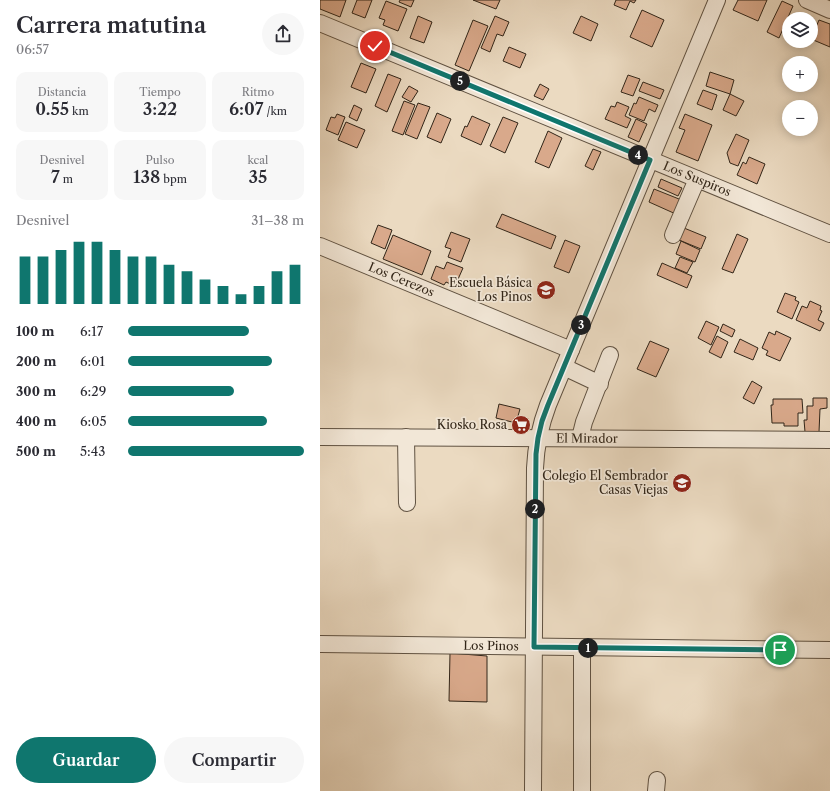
<!DOCTYPE html>
<html lang="es">
<meta charset="utf-8">
<style>
:root{--surface:#fff;--page:#f7f7f7;--text:#2b2b33;--muted:#7c7c81;--accent:#0f766e}
body{margin:0;font-family:"Libre Caslon Text",serif;background:var(--page);color:var(--text);height:100vh;display:flex;flex-direction:column;font-size:15px;white-space:nowrap}
*{box-sizing:border-box;margin:0}
p{font-size:13px;color:var(--muted)}
.icon{flex:none;width:22px;height:22px;fill:none;stroke:currentColor;stroke-width:2;stroke-linecap:round;stroke-linejoin:round}
.map{position:relative;flex:1;overflow:hidden}
.side{display:flex;flex-direction:column;background:var(--surface);width:320px}
.side>*{flex:none}
.fabs{position:absolute;left:462px;top:12px;display:grid;gap:8px}
.fabs a{display:grid;place-items:center;width:36px;height:36px;border-radius:50%;background:var(--surface);box-shadow:0 2px 10px #0003;font-size:20px}
.pin{position:absolute;display:grid;place-items:center;width:34px;height:34px;color:#fff;margin:-17px;border:2px solid #fff;border-radius:50%;box-shadow:0 1px 4px #0007}
.km{position:absolute;width:20px;height:20px;margin:-10px;border-radius:50%;background:#222;color:#fff;font-size:11px;line-height:20px;text-align:center}
.round{display:grid;place-items:center;flex:none;width:42px;height:42px;border-radius:21px;background:var(--page)}
.overview{display:flex;align-items:center;justify-content:space-between;height:68px;padding:0 16px}
h1{font-size:22px;font-weight:600;line-height:30px}
.metrics{display:grid;grid-template-columns:repeat(3,1fr);gap:6px;height:68px;padding:4px 16px}
.metrics div{display:grid;align-content:center;border-radius:10px;background:var(--page);text-align:center}
.metrics b{font-size:17px;font-weight:600}
.metrics small{font-size:11px;font-weight:400}
.metrics p{font-size:11px}
.chart{height:112px;padding:8px 16px}
.chart p{display:flex;justify-content:space-between}
.chart svg{width:100%;height:72px;margin-top:4px;stroke:var(--accent);stroke-width:6}
.primary-button{display:flex;gap:8px;margin-top:auto;padding:8px 16px}
.primary-button a{flex:1;height:46px;border-radius:24px;background:var(--accent);color:#fff;font-size:16px;font-weight:600;line-height:46px;text-align:center}
.primary-button a+a{background:var(--page);color:var(--text)}
ul{padding:0 16px;list-style:none;font-size:13px}
li{display:grid;grid-template-columns:64px 48px 1fr;align-items:center;height:30px}
li i{height:10px;border-radius:5px;background:var(--accent)}
main{display:flex;flex:1;min-height:0}
.map>svg:first-child{display:block}
.building{fill:#d9a98b;stroke:#312518}
.lines{fill:none;stroke-linecap:round;stroke-linejoin:round}
.minor-casing{stroke:#605242;stroke-width:18}
.minor{stroke:#f2e7d7;stroke-width:16}
.route-casing{stroke:#fff;stroke-width:8}
.route{stroke:#0f766e;stroke-width:5}
.labels{text-anchor:middle;stroke-width:3.5;stroke-linejoin:round;paint-order:stroke}
.street-label{font-size:12px;fill:#312518;stroke:#f2e7d7}
.poi-label{font-size:12px;fill:#312518;stroke:#f2e7d7;text-anchor:end}
</style>
<main>
<section class="side">
<div class="overview"><div><h1>Carrera matutina</h1><p>06:57</p></div><a class="round"><svg class="icon" aria-label="share" viewBox="0 0 24 24"><path d="M12 15V3M7 8l5-5 5 5M5 13v7h14v-7"/></svg></a></div>
<div class="metrics">
<div><p>Distancia</p><b>0.55<small> km</small></b></div>
<div><p>Tiempo</p><b>3:22</b></div>
<div><p>Ritmo</p><b>6:07<small> /km</small></b></div>
</div>
<div class="metrics">
<div><p>Desnivel</p><b>7<small> m</small></b></div>
<div><p>Pulso</p><b>138<small> bpm</small></b></div>
<div><p>kcal</p><b>35</b></div>
</div>
<div class="chart"><p><span>Desnivel</span>31–38 m</p>
<svg viewBox="0 0 160 44" preserveAspectRatio="none"><path d="M5 44V15M15 44V15M25 44V11M35 44V6M45 44V6M55 44V11M65 44V15M75 44V15M85 44V20M95 44V24M105 44V29M115 44V33M125 44V38M135 44V33M145 44V24M155 44V20"/></svg>
</div>
<ul>
<li><b>100 m</b>6:17<i style="width:69%"></i></li>
<li><b>200 m</b>6:01<i style="width:82%"></i></li>
<li><b>300 m</b>6:29<i style="width:60%"></i></li>
<li><b>400 m</b>6:05<i style="width:79%"></i></li>
<li><b>500 m</b>5:43<i style="width:100%"></i></li>
</ul>
<div class="primary-button"><a>Guardar</a><a>Compartir</a></div>
</section>
<div class="map">
<svg width="510" height="791" viewBox="0 0 510 791">
<rect width="100%" height="100%" fill="#ebdac1"/>
<filter id="stains"><feTurbulence type="fractalNoise" baseFrequency=".005" numOctaves="4"/><feColorMatrix values="0 0 0 0 .2 0 0 0 0 .09 0 0 0 0 .02 0 0 0 .5 -.17"/></filter>
<radialGradient id="worn" r=".72"><stop offset=".6" stop-color="#630" stop-opacity="0"/><stop offset="1" stop-color="#630" stop-opacity=".3"/></radialGradient>
<path class="building" d="M 0,0 L 26,0 L 20,17 L 0,9 Z
M 37,0 L 52,0 L 45,18 L 32,13 Z
M 80,0 L 94,0 L 91,7 L 79,2 Z
M 153,0 L 180,0 L 176,9 Z
M 296,0 L 316,0 L 314,3 L 310,1 L 306,10 L 294,5 Z
M 418,0 L 447,0 L 438,21 L 413,10 Z
M 66,1 L 87,9 L 78,31 L 63,25 L 65,20 L 59,18 Z
M 462,1 L 473,6 L 459,38 L 447,32 Z
M 322,10 L 344,20 L 332,47 L 310,37 Z
M 98,16 L 112,22 L 104,43 L 90,38 Z
M 175,16 L 189,22 L 183,36 L 177,34 L 170,52 L 161,48 Z
M 261,16 L 278,24 L 271,41 L 253,33 Z
M 153,20 L 168,26 L 149,71 L 135,65 Z
M 499,20 L 510,24 L 510,47 L 491,39 Z
M 189,47 L 206,54 L 200,68 L 183,61 Z
M 41,63 L 56,69 L 46,93 L 31,87 Z
M 390,72 L 414,80 L 410,94 L 386,86 Z
M 68,74 L 81,79 L 67,112 L 55,106 Z
M 308,75 L 320,79 L 313,96 L 301,92 Z
M 323,82 L 344,90 L 340,99 L 319,91 Z
M 220,84 L 229,89 L 223,100 L 214,96 Z
M 89,86 L 98,91 L 91,102 L 82,97 Z
M 383,90 L 397,95 L 392,110 L 377,104 Z
M 410,94 L 424,101 L 416,116 L 403,110 Z
M 319,97 L 338,105 L 335,112 L 329,109 L 324,121 L 309,115 L 314,103 L 316,104 Z
M 84,101 L 95,105 L 83,135 L 72,131 Z
M 297,102 L 309,107 L 305,116 L 311,119 L 307,128 L 285,119 L 291,106 L 295,107 Z
M 98,103 L 110,107 L 97,139 L 85,134 Z
M 34,105 L 42,109 L 37,121 L 29,117 Z
M 117,113 L 131,119 L 121,143 L 107,137 Z
M 17,114 L 25,117 L 18,135 L 6,130 L 11,117 L 15,118 Z
M 365,114 L 392,125 L 378,161 L 356,152 L 365,130 L 359,128 Z
M 152,116 L 170,124 L 161,145 L 141,136 L 145,126 L 147,127 Z
M 183,117 L 198,123 L 185,153 L 170,146 Z
M 316,119 L 327,124 L 319,142 L 308,137 Z
M 26,122 L 45,130 L 37,148 L 18,140 Z
M 228,131 L 242,138 L 229,168 L 215,162 Z
M 416,134 L 429,140 L 418,166 L 410,163 L 407,153 Z
M 273,149 L 281,152 L 273,170 L 265,166 Z
M 429,157 L 445,164 L 437,184 L 417,175 L 423,162 L 426,164 Z
M 341,179 L 362,188 L 358,196 L 338,187 Z
M 334,189 L 364,201 L 358,215 L 329,202 Z
M 182,214 L 236,236 L 231,249 L 176,227 Z
M 58,225 L 72,230 L 65,249 L 51,243 Z
M 364,228 L 386,237 L 381,249 L 359,240 Z
M 131,232 L 150,239 L 141,262 L 128,257 L 131,249 L 125,247 Z
M 417,234 L 428,239 L 413,273 L 402,269 Z
M 73,235 L 111,251 L 102,275 L 63,259 Z
M 245,240 L 260,246 L 249,273 L 234,267 Z
M 361,241 L 380,250 L 375,262 L 356,254 Z
M 360,257 L 373,262 L 367,273 L 355,268 Z
M 127,262 L 143,268 L 135,286 L 126,282 L 124,285 L 111,279 L 116,266 L 124,269 Z
M 342,263 L 372,276 L 367,288 L 337,275 Z
M 465,293 L 476,297 L 475,300 L 479,302 L 472,319 L 457,312 Z
M 490,301 L 501,306 L 500,310 L 502,311 L 498,320 L 504,323 L 500,331 L 476,320 L 482,306 L 487,308 Z
M 386,321 L 399,327 L 391,345 L 378,338 Z
M 403,324 L 415,330 L 412,337 L 400,331 Z
M 456,331 L 471,338 L 460,361 L 446,355 L 448,351 L 442,348 L 449,332 L 455,335 Z
M 397,336 L 408,342 L 401,358 L 389,352 Z
M 420,339 L 438,348 L 433,360 L 414,352 Z
M 330,341 L 349,349 L 336,377 L 317,369 Z
M 432,381 L 442,387 L 434,404 L 423,398 Z
M 493,398 L 507,398 L 507,408 L 500,409 L 499,432 L 485,432 L 484,420 L 487,420 L 487,406 L 493,406 Z
M 453,399 L 482,399 L 483,413 L 478,413 L 478,426 L 464,426 L 464,423 L 452,423 L 451,405 L 453,405 Z
M 179,404 L 200,409 L 196,423 L 176,418 Z
M 130,653 L 167,656 L 167,702 L 129,701 Z"/>
<g class="lines">
<defs>
<g id="minor">
<path d="M 487,0 L 510,10"/>
<path id="s1" d="M 0,23 L 510,234"/>
<path d="M 353,235 L 377,179"/>
<path id="s2" d="M 0,246 L 251,350"/>
<path d="M 244,367 L 280,384"/>
<path id="s3" d="M 0,437 L 510,440"/>
<path d="M 86,437 L 87,503"/>
<path d="M 260,438 L 264,422 L 290,355"/>
<path id="s4" d="M 0,644 L 510,650"/>
<path d="M 262,648 L 262,791"/>
<path d="M 213,791 L 215,468 C 216,446 220,426 228,405 L 397,0"/>
<path d="M 336,791 L 337,780"/>
</g>
</defs>
<use href="#minor" class="minor-casing"/>
<use href="#minor" class="minor"/>
</g>
<g class="lines">
<defs>
<path id="route" d="M 55,46 L 330,160 L 228,405 L 222,421 L 218,438 L 216,454 L 214,647 L 460,650"/>
</defs>
<use href="#route" class="route-casing"/>
<use href="#route" class="route"/>
</g>
<defs>
<symbol id="school-disc" viewBox="-11 -11 22 22"><circle r="9.5" fill="#8f2418" stroke="#f2e7d7"/><path d="M0-5L7-2L0 1L-7-2ZM-4 1L0 2.5L4 1V4Q0 6-4 4Z" fill="#fff"/></symbol>
<symbol id="supermarket-disc" viewBox="-11 -11 22 22"><circle r="9.5" fill="#8f2418" stroke="#f2e7d7"/><path d="M-6-5.5h2.5l.6 2H6L4.5 2H-2.5L-4.4-4H-6ZM-1.5 3.2a1.3 1.3 0 1 0 .1 0ZM3 3.2a1.3 1.3 0 1 0 .1 0Z" fill="#fff"/></symbol>
</defs>
<g fill-rule="evenodd">
<use href="#school-disc" x="215" y="279" width="22" height="22"/>
<use href="#supermarket-disc" x="190" y="414" width="22" height="22"/>
<use href="#school-disc" x="351" y="472" width="22" height="22"/>
</g>
<g class="labels">
<g class="street-label">
<text dy="4" stroke="none"><textPath href="#s1" startOffset="408">Los Suspiros</textPath></text>
<text dy="4" stroke="none"><textPath href="#s2" startOffset="88">Los Cerezos</textPath></text>
<text dy="4" stroke="none"><textPath href="#s3" startOffset="267">El Mirador</textPath></text>
<text dy="4" stroke="none"><textPath href="#s4" startOffset="171">Los Pinos</textPath></text>
</g>
<g class="poi-label">
<text x="212" y="287">Escuela Básica<tspan x="212" dy="14">Los Pinos</tspan></text>
<text x="187" y="429">Kiosko Rosa</text>
<text x="348" y="480">Colegio El Sembrador<tspan x="348" dy="14">Casas Viejas</tspan></text>
</g>
</g>
<rect width="100%" height="100%" filter="url(#stains)"/>
<rect width="100%" height="100%" fill="url(#worn)"/>
</svg>
<div class="fabs">
<a><svg class="icon" aria-label="layers" viewBox="0 0 24 24"><path d="M12 4l9 5-9 5-9-5zM3 14l9 5 9-5"/></svg></a>
<a>+</a>
<a>−</a>
</div>
<div class="pin" style="left:460px;top:650px;background:#1e9e55"><svg class="icon" aria-label="arrive" viewBox="0 0 24 24"><path d="M6 21V4h12l-3 4 3 4H6"/></svg></div>
<div class="pin" style="left:55px;top:46px;background:#d93025"><svg class="icon" aria-label="check" viewBox="0 0 24 24"><path d="M5 12l5 5 9-10"/></svg></div>
<b class="km" style="left:268px;top:648px">1</b>
<b class="km" style="left:215px;top:509px">2</b>
<b class="km" style="left:261px;top:325px">3</b>
<b class="km" style="left:318px;top:155px">4</b>
<b class="km" style="left:140px;top:81px">5</b>
</div>
</main>
